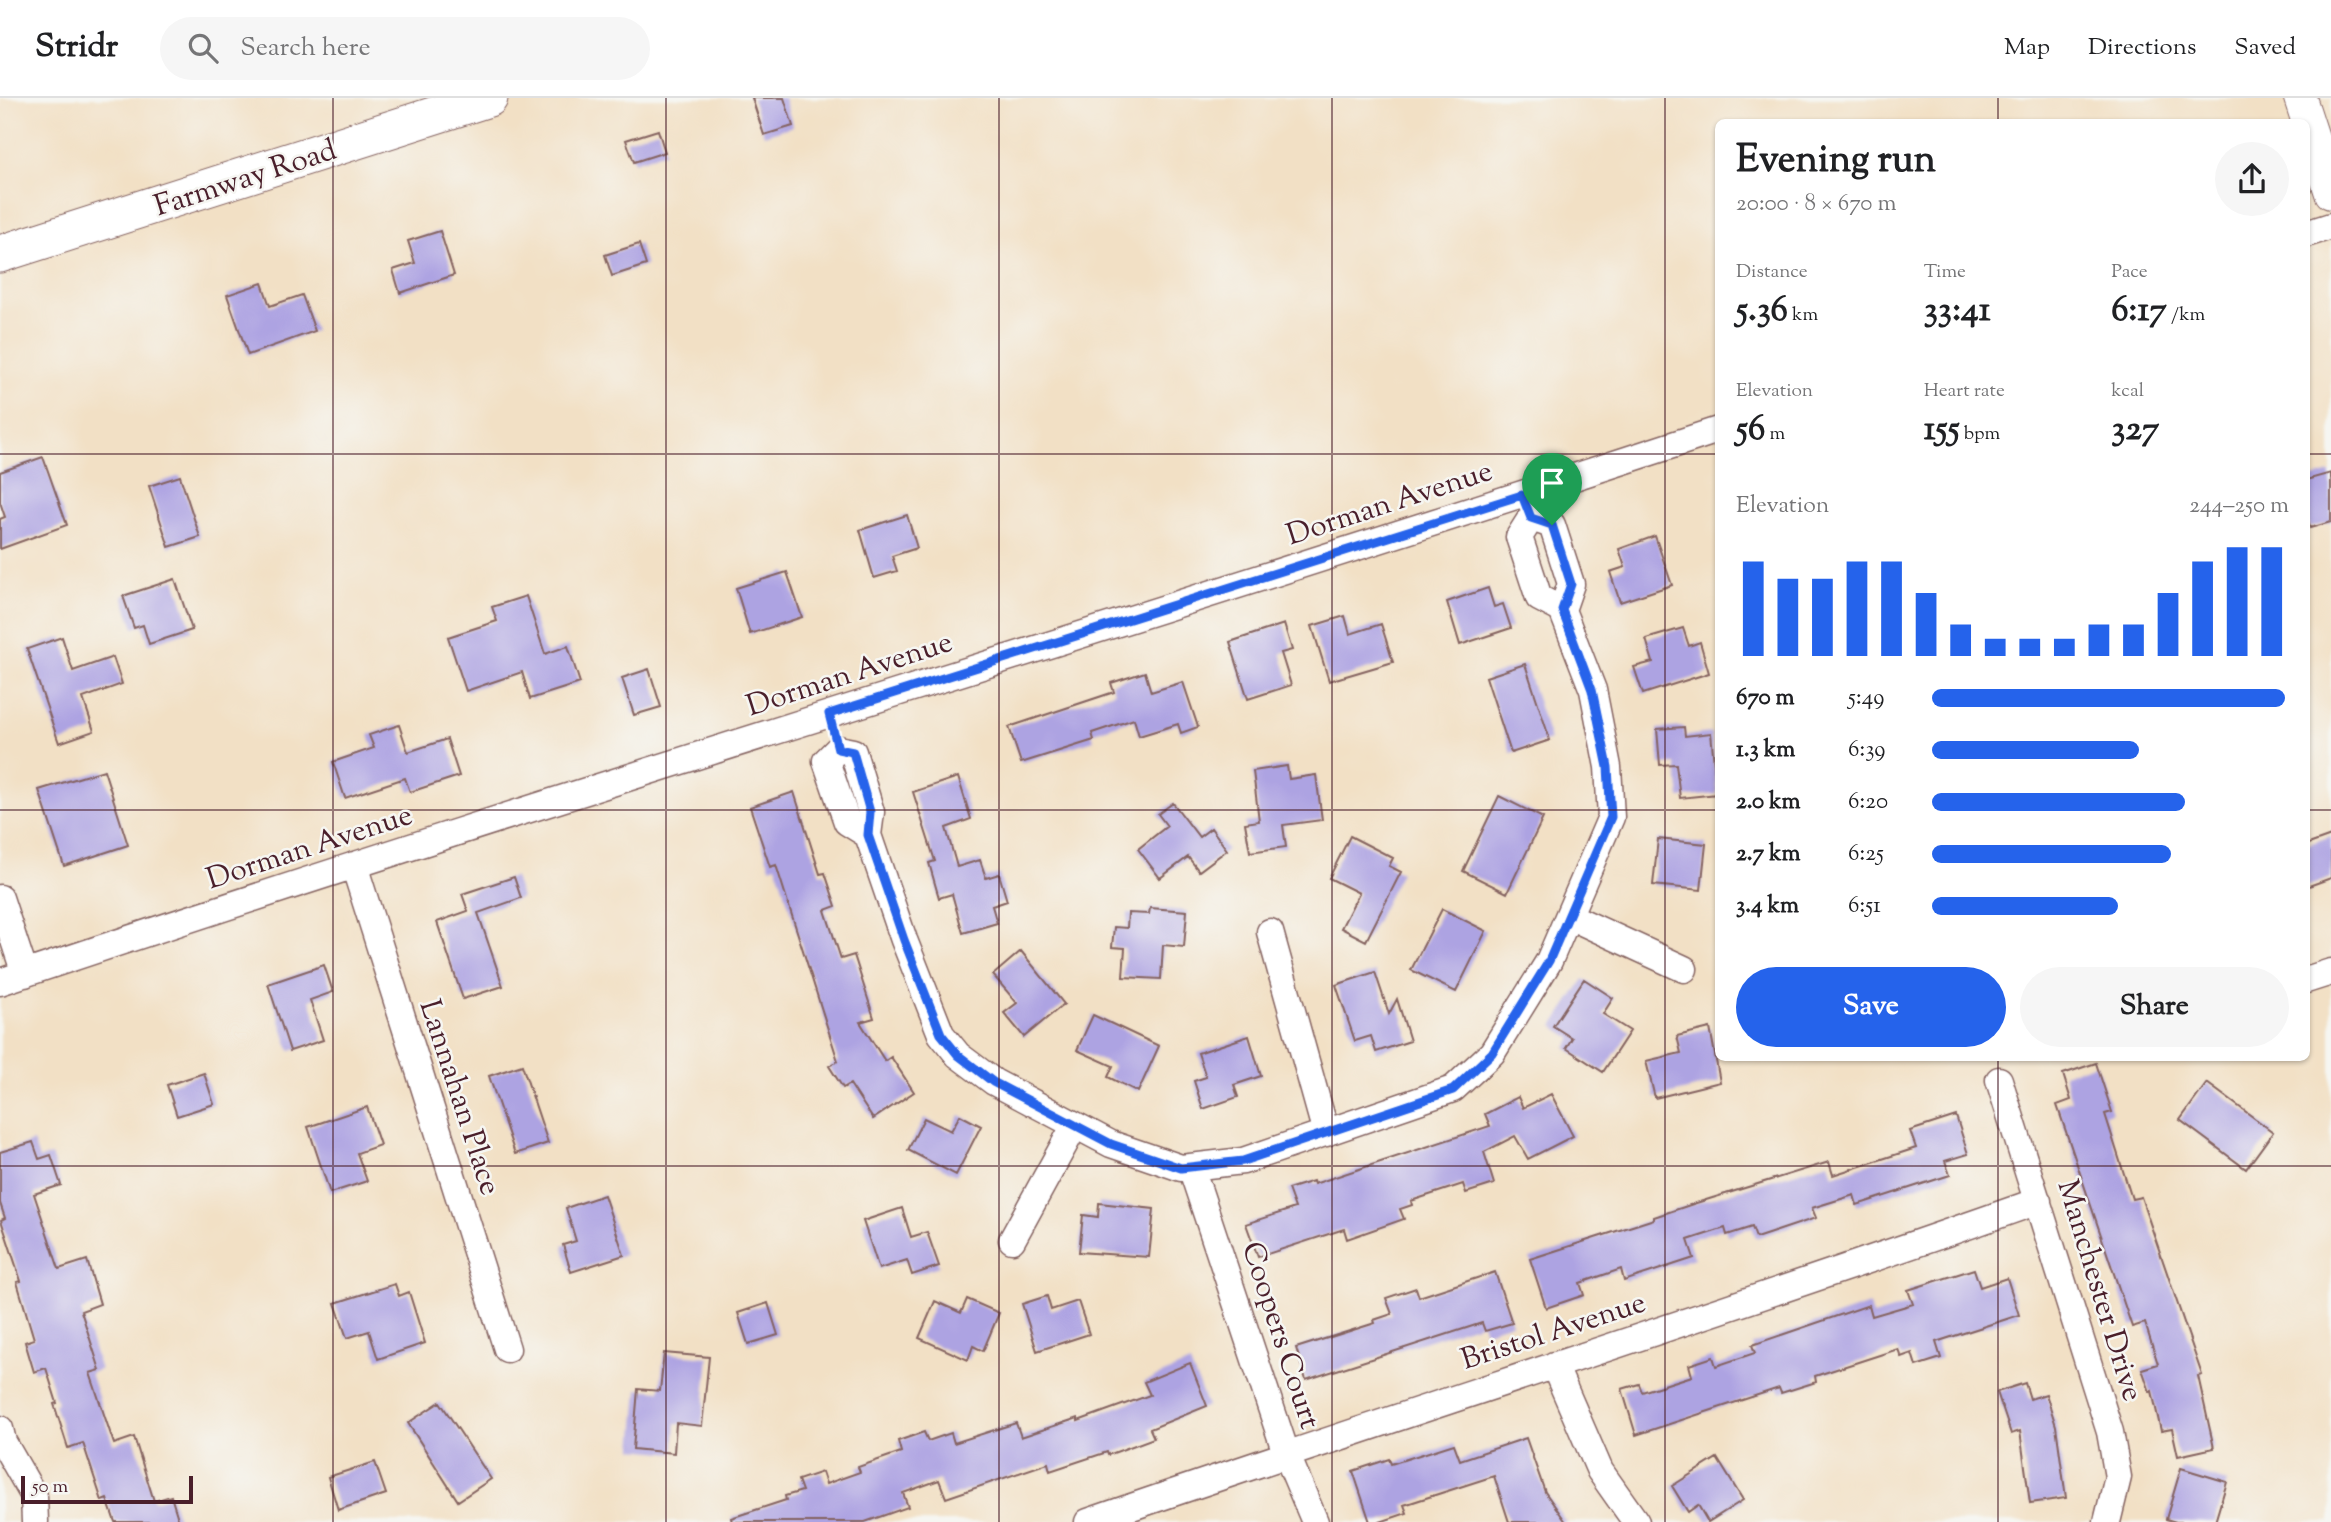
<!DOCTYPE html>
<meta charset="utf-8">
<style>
:root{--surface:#fff;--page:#f6f6f6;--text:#202124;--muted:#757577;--line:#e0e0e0;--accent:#2563eb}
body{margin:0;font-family:"Sorts Mill Goudy",serif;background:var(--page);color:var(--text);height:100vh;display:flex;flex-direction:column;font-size:26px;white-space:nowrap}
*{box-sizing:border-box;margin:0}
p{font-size:23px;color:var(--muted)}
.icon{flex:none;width:38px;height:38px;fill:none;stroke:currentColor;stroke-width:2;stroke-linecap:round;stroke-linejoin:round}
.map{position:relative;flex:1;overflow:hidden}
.sheet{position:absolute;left:1715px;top:21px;width:595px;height:942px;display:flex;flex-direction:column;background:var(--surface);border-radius:10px;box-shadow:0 2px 5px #0004}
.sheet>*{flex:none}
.scale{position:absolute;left:21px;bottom:18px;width:172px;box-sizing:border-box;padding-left:7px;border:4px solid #4a1f2b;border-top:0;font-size:19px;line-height:24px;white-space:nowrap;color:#4a1f2b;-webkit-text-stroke:5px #f6f6f2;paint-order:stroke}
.pin{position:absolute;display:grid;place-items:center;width:60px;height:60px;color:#fff;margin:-72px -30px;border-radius:50% 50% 50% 0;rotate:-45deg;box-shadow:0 0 7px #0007}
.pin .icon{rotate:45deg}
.round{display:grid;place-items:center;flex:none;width:74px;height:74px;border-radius:37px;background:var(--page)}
.head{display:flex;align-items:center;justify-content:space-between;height:119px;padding:0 21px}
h1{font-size:38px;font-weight:800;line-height:52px}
.metrics{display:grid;grid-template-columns:repeat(3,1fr);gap:10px;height:119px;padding:7px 21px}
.metrics div{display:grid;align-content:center}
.metrics b{font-size:35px;font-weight:800}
.metrics small{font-size:19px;font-weight:400}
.metrics p{font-size:19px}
.chart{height:196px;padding:14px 21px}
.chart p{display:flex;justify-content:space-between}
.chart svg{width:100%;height:126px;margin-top:7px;stroke:var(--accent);stroke-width:6}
.action{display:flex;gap:14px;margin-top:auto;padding:14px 21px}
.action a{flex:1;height:80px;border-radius:42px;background:var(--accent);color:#fff;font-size:28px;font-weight:800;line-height:80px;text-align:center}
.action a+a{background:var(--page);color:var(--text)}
ul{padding:0 21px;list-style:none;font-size:23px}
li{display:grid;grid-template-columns:112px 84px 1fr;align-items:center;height:52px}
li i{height:18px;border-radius:9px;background:var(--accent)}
header{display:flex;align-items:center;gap:42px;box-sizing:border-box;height:98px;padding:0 35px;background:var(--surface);border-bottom:2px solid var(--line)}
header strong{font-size:33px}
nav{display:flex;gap:38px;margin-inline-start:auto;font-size:24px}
.search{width:490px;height:63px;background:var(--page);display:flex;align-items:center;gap:18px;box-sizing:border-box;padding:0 24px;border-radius:38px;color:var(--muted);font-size:26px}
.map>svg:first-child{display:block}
.building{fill:#ada3e2}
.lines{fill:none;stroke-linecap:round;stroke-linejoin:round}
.minor-casing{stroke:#856361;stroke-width:29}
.tertiary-casing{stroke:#856361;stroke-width:34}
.secondary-casing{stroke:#856361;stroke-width:39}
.minor{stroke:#fff;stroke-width:26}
.tertiary{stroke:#fff;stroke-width:32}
.secondary{stroke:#fff;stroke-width:37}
.route-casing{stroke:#fff;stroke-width:14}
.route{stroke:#2563eb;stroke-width:9}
.grid{fill:none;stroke:#4a1f2b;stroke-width:2;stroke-opacity:0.55}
.labels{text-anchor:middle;stroke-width:5;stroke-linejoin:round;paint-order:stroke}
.street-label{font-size:30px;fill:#4a1f2b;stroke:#f6f6f2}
</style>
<header>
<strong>Stridr</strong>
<div class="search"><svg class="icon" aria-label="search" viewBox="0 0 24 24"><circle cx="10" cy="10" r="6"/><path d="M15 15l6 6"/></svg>Search here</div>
<nav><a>Map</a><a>Directions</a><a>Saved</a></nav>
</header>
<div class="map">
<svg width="2331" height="1424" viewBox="0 0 2331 1424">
<rect width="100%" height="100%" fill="#f6f6f2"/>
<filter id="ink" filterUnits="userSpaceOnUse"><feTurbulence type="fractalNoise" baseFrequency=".0143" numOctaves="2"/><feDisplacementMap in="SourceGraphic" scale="14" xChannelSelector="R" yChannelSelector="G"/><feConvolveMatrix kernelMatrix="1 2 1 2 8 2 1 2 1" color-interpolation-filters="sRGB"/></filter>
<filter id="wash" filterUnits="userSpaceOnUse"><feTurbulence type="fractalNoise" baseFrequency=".00686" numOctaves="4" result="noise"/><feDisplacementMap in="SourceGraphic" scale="28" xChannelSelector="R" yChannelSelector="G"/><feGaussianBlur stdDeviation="1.57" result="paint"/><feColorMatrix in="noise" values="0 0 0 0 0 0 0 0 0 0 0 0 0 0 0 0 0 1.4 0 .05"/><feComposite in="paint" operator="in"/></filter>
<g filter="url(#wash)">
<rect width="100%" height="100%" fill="#f2e0c5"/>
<g id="blocks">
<path class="building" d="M 752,0 L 784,0 L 793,28 L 764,37 Z
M 658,32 L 665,54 L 634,64 L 626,42 Z
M 440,133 L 454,177 L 400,195 L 393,172 L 415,165 L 408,143 Z
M 639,146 L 646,167 L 612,178 L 605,157 Z
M 262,185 L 270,208 L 302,197 L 315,233 L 248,257 L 227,197 Z
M 43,359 L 67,427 L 0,451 L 0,421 L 5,419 L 0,404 L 0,374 Z
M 2331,375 L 2331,424 L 2310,430 L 2306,416 L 2306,382 Z
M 180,378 L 200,439 L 169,449 L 149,388 Z
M 907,417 L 917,450 L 892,458 L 897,473 L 874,480 L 860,432 Z
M 1655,438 L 1672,487 L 1620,504 L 1610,474 L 1625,469 L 1619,451 Z
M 787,474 L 802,519 L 750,536 L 736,490 Z
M 175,481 L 192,532 L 149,546 L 143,527 L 134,530 L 123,498 Z
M 1488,490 L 1494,509 L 1503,506 L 1511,530 L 1460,547 L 1447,504 Z
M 526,498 L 545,556 L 568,548 L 580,585 L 530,601 L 522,574 L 466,593 L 448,539 L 497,523 L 492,509 Z
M 1345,518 L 1350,536 L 1381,526 L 1393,564 L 1329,583 L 1312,528 Z
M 1284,526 L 1292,552 L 1281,555 L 1291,587 L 1248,601 L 1230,544 Z
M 1683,530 L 1689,548 L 1700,544 L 1709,575 L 1643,596 L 1634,569 L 1653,564 L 1646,541 Z
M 62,539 L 73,573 L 113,559 L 122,586 L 83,600 L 94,633 L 59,645 L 27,551 Z
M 1525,566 L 1550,642 L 1511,655 L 1486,579 Z
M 649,571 L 661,609 L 634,617 L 622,580 Z
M 1145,574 L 1151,594 L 1183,584 L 1198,629 L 1181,635 L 1178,626 L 1139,638 L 1134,621 L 1092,635 L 1094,642 L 1021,665 L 1009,629 L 1114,594 L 1111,585 Z
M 399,627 L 408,654 L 447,641 L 459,678 L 410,694 L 405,680 L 345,700 L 333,664 L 374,650 L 369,637 Z
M 1684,629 L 1685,638 L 1711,635 L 1717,696 L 1680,700 L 1676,666 L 1660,667 L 1657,631 Z
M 1287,668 L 1289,681 L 1316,677 L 1322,722 L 1283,727 L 1286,749 L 1250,754 L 1245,725 L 1259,723 L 1253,673 Z
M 104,672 L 128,747 L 64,768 L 39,692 Z
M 958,679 L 971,721 L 946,730 L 957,769 L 980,762 L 986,780 L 999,776 L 1007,803 L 992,808 L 997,825 L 963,835 L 952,796 L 939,800 L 929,765 L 935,763 L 913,694 Z
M 794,694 L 820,776 L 825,775 L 836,808 L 825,812 L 841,861 L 854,857 L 874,920 L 860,924 L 885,963 L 891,959 L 914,994 L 873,1021 L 850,986 L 843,990 L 829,968 L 838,963 L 776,767 L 770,769 L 750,709 Z
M 1499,698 L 1543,720 L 1507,795 L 1463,773 Z
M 1173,705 L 1199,739 L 1211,730 L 1227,752 L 1199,773 L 1188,759 L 1160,780 L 1138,751 L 1167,728 L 1158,716 Z
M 1350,738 L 1393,760 L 1389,768 L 1401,774 L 1366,843 L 1341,830 L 1359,795 L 1329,780 Z
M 2331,738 L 2331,780 L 2306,789 L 2306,747 Z
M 1658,741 L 1706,746 L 1701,792 L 1653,787 Z
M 514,779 L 521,800 L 478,815 L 503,888 L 463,901 L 437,824 L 468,813 L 462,796 Z
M 1150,810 L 1187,813 L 1184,849 L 1163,847 L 1161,881 L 1123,879 L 1125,850 L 1112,849 L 1114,829 L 1127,830 L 1128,815 L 1149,816 Z
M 1442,811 L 1486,833 L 1456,894 L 1411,872 Z
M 1021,853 L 1064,906 L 1024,939 L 1004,915 L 1017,905 L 993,877 Z
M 324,867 L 333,894 L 310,902 L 323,942 L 290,953 L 268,886 Z
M 1375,874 L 1389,916 L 1397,901 L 1410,943 L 1376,954 L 1371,938 L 1355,943 L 1336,887 Z
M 1584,881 L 1613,900 L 1603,916 L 1630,933 L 1603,974 L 1566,950 L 1572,940 L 1553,928 Z
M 1093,917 L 1159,948 L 1138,994 L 1108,979 L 1113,968 L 1077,952 Z
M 1710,930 L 1720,984 L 1655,1000 L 1646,963 L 1681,955 L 1677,938 Z
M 1249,938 L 1261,978 L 1234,987 L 1238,999 L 1203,1011 L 1194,983 L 1206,979 L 1198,955 Z
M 2096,965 L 2112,1014 L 2105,1016 L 2132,1101 L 2141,1099 L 2202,1277 L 2198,1278 L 2214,1350 L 2178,1358 L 2172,1331 L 2161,1333 L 2152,1293 L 2150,1294 L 2142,1271 L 2158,1266 L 2145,1225 L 2132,1229 L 2057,1007 L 2071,1002 L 2063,976 Z
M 522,967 L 548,1045 L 515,1056 L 489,978 Z
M 204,975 L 214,1006 L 177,1018 L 167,987 Z
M 2207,985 L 2273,1034 L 2246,1071 L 2180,1022 Z
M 1551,996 L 1573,1038 L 1528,1061 L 1515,1038 L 1484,1054 L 1494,1086 L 1466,1095 L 1463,1086 L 1411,1103 L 1412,1107 L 1400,1111 L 1404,1121 L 1347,1141 L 1344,1131 L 1258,1159 L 1246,1126 L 1295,1110 L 1288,1091 L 1313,1083 L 1314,1086 L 1490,1028 L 1485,1016 L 1518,999 L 1523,1010 Z
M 367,1009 L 380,1047 L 357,1055 L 367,1083 L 330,1095 L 308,1029 Z
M 960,1017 L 981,1028 L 956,1077 L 908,1052 L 924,1020 L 951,1033 Z
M 1956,1018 L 1968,1056 L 1945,1063 L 1950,1077 L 1857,1107 L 1854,1097 L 1812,1110 L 1816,1120 L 1756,1140 L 1752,1129 L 1727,1137 L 1725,1130 L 1688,1142 L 1694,1160 L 1624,1183 L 1621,1171 L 1580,1185 L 1584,1197 L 1546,1210 L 1530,1161 L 1654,1121 L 1654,1119 L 1693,1106 L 1829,1064 L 1833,1077 L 1916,1050 L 1910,1033 Z
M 33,1044 L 39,1061 L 51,1057 L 61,1087 L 34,1096 L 59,1171 L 87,1162 L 100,1206 L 81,1213 L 100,1272 L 90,1275 L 114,1346 L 134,1339 L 154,1403 L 171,1398 L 179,1424 L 115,1424 L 107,1401 L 102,1403 L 83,1345 L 68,1350 L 54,1306 L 57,1305 L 46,1270 L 34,1274 L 25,1244 L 34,1241 L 17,1184 L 21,1183 L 1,1122 L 5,1120 L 0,1105 L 0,1054 Z
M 604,1097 L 624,1157 L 571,1174 L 563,1147 L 576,1143 L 566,1110 Z
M 1099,1105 L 1154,1111 L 1149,1159 L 1079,1154 L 1083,1117 L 1098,1119 Z
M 902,1110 L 911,1139 L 927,1134 L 939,1168 L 912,1177 L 907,1162 L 879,1171 L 863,1123 Z
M 1974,1171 L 1980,1189 L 2007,1180 L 2019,1217 L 1936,1244 L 1941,1260 L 1916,1268 L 1912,1255 L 1901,1259 L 1898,1251 L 1815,1278 L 1816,1284 L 1781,1295 L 1779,1290 L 1636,1337 L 1622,1291 L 1639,1286 L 1642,1294 L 1692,1278 L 1689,1267 L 1713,1259 L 1716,1268 L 1755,1255 L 1752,1247 L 1869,1207 L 1872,1218 L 1913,1206 L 1908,1192 Z
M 1495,1174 L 1512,1225 L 1485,1233 L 1482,1225 L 1306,1282 L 1296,1250 L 1375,1225 L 1374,1222 L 1392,1216 L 1386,1200 L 1416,1190 L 1419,1199 Z
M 395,1186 L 399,1198 L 409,1194 L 425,1245 L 378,1261 L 369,1233 L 347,1240 L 335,1205 Z
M 1047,1198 L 1051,1212 L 1078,1203 L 1089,1236 L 1037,1253 L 1022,1206 Z
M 967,1201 L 999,1215 L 983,1253 L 973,1248 L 968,1262 L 919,1240 L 935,1203 L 961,1215 Z
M 768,1205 L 778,1237 L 748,1246 L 738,1215 Z
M 664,1255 L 709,1259 L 702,1328 L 676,1325 L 674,1355 L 633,1351 L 638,1291 L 660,1293 Z
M 1190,1265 L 1207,1308 L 1150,1331 L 1154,1340 L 1108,1357 L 1107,1354 L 1050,1373 L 1048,1365 L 946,1400 L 939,1382 L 903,1395 L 908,1409 L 865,1424 L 732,1424 L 731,1420 L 786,1402 L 785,1398 L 802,1393 L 798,1382 L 822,1374 L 826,1386 L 860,1374 L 858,1369 L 901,1354 L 898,1343 L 924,1334 L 928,1343 L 951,1335 L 954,1345 L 1016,1325 L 1021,1339 L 1078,1320 L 1078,1323 L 1150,1297 L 1144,1284 Z
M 2025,1285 L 2030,1301 L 2046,1296 L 2056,1328 L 2066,1400 L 2030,1405 L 2020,1333 L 2011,1336 L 1997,1294 Z
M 440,1304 L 491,1381 L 458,1403 L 408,1325 Z
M 1526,1340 L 1545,1394 L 1566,1424 L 1509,1424 L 1494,1378 L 1404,1407 L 1407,1415 L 1380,1424 L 1370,1424 L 1353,1373 L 1389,1361 L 1391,1366 L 1454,1346 L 1460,1362 Z
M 1717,1360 L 1743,1402 L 1708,1424 L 1698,1407 L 1688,1414 L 1672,1388 Z
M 375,1364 L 386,1396 L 338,1412 L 328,1379 Z
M 2181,1370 L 2227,1384 L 2215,1424 L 2176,1424 L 2166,1421 Z"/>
</g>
</g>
<g filter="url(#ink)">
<use href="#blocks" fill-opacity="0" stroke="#856361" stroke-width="2"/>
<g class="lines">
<defs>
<path id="minor" d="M 2306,136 L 2331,128
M 1531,420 L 1552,427 L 1571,486 L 1562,512 L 1539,500 L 1519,439 Z
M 838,651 L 853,654 L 871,714 L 868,737 L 847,724 L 826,663 Z
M 868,737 L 904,842 L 941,936 L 958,957 L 994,984 L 1111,1046 L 1181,1070 L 1243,1063 L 1453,991 L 1492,955 L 1549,863 L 1611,719 L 1608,669 L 1593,592 L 1562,512
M 354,767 L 507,1251
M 0,800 L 25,876
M 1569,818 L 1684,871
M 1270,834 L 1326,1035
M 2306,882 L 2331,874
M 0,884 C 570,692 1147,521 1718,332
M 1999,982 L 2110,1334 L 2118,1379 L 2107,1424
M 1191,1069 L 1286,1355 L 1315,1424
M 1012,1142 L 1075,1027
M 1554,1267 L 1600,1373 L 1636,1424
M 0,1331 L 3,1344 L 34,1398 L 35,1424
M 1088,1424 C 1404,1315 1723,1215 2038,1103"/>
<path id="tertiary" d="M 2300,0 L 2331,95"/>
<path id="secondary" d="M 0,156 L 489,0"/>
</defs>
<use href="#minor" class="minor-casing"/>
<use href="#tertiary" class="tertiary-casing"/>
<use href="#secondary" class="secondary-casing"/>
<use href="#minor" class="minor"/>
<use href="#tertiary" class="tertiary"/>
<use href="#secondary" class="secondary"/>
</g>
</g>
<g class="lines" filter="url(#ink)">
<defs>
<path id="route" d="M 1522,397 L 1531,420 L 1552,427 L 1571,486 L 1562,512 L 1592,592 L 1608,669 L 1611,719 L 1549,863 L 1492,955 L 1453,992 L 1243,1063 L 1181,1070 L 1111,1046 L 993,984 L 958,957 L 941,936 L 904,842 L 868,737 L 870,714 L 853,654 L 838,651 L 829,616 Z"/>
</defs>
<use href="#route" class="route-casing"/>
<use href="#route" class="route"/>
</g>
<path class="grid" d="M 333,0 L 333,1424M 666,0 L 666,1424M 999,0 L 999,1424M 1332,0 L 1332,1424M 1665,0 L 1665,1424M 1998,0 L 1998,24M 0,356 L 1718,356M 2306,356 L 2331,356M 0,712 L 1718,712M 2306,712 L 2331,712M 1998,959 L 1998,1424M 0,1068 L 2331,1068"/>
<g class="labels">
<g class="street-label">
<text transform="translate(245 79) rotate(-18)" y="10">Farmway Road</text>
<text transform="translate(1389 404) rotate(-18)" y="10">Dorman Avenue</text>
<text transform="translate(849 575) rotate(-18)" y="10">Dorman Avenue</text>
<text transform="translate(309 748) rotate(-18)" y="10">Dorman Avenue</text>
<text transform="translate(461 999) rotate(72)" y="10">Lannahan Place</text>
<text transform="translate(2101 1192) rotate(73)" y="10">Manchester Drive</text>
<text transform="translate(1553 1232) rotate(-18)" y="10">Bristol Avenue</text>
<text transform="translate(1282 1237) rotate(72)" y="10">Coopers Court</text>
</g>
</g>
</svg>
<div class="scale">50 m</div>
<div class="pin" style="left:1552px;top:427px;background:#1e9e55"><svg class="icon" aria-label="arrive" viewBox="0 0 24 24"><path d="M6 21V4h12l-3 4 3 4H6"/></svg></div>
<section class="sheet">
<div class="head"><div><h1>Evening run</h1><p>20:00 · 8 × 670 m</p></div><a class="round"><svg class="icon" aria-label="share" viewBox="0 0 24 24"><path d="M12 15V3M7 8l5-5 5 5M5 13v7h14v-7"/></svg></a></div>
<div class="metrics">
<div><p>Distance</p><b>5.36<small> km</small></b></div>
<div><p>Time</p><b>33:41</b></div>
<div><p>Pace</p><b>6:17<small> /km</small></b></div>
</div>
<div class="metrics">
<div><p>Elevation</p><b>56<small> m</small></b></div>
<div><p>Heart rate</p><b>155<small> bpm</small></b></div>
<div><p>kcal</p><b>327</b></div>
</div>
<div class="chart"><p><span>Elevation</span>244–250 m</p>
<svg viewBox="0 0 160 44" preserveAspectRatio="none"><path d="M5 44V11M15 44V17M25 44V17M35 44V11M45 44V11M55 44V22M65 44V33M75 44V38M85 44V38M95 44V38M105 44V33M115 44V33M125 44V22M135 44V11M145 44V6M155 44V6"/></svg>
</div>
<ul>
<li><b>670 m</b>5:49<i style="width:99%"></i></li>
<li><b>1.3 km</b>6:39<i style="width:58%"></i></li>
<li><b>2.0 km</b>6:20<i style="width:71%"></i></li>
<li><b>2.7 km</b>6:25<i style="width:67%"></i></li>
<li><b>3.4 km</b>6:51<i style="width:52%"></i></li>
</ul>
<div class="action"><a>Save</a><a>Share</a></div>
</section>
</div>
